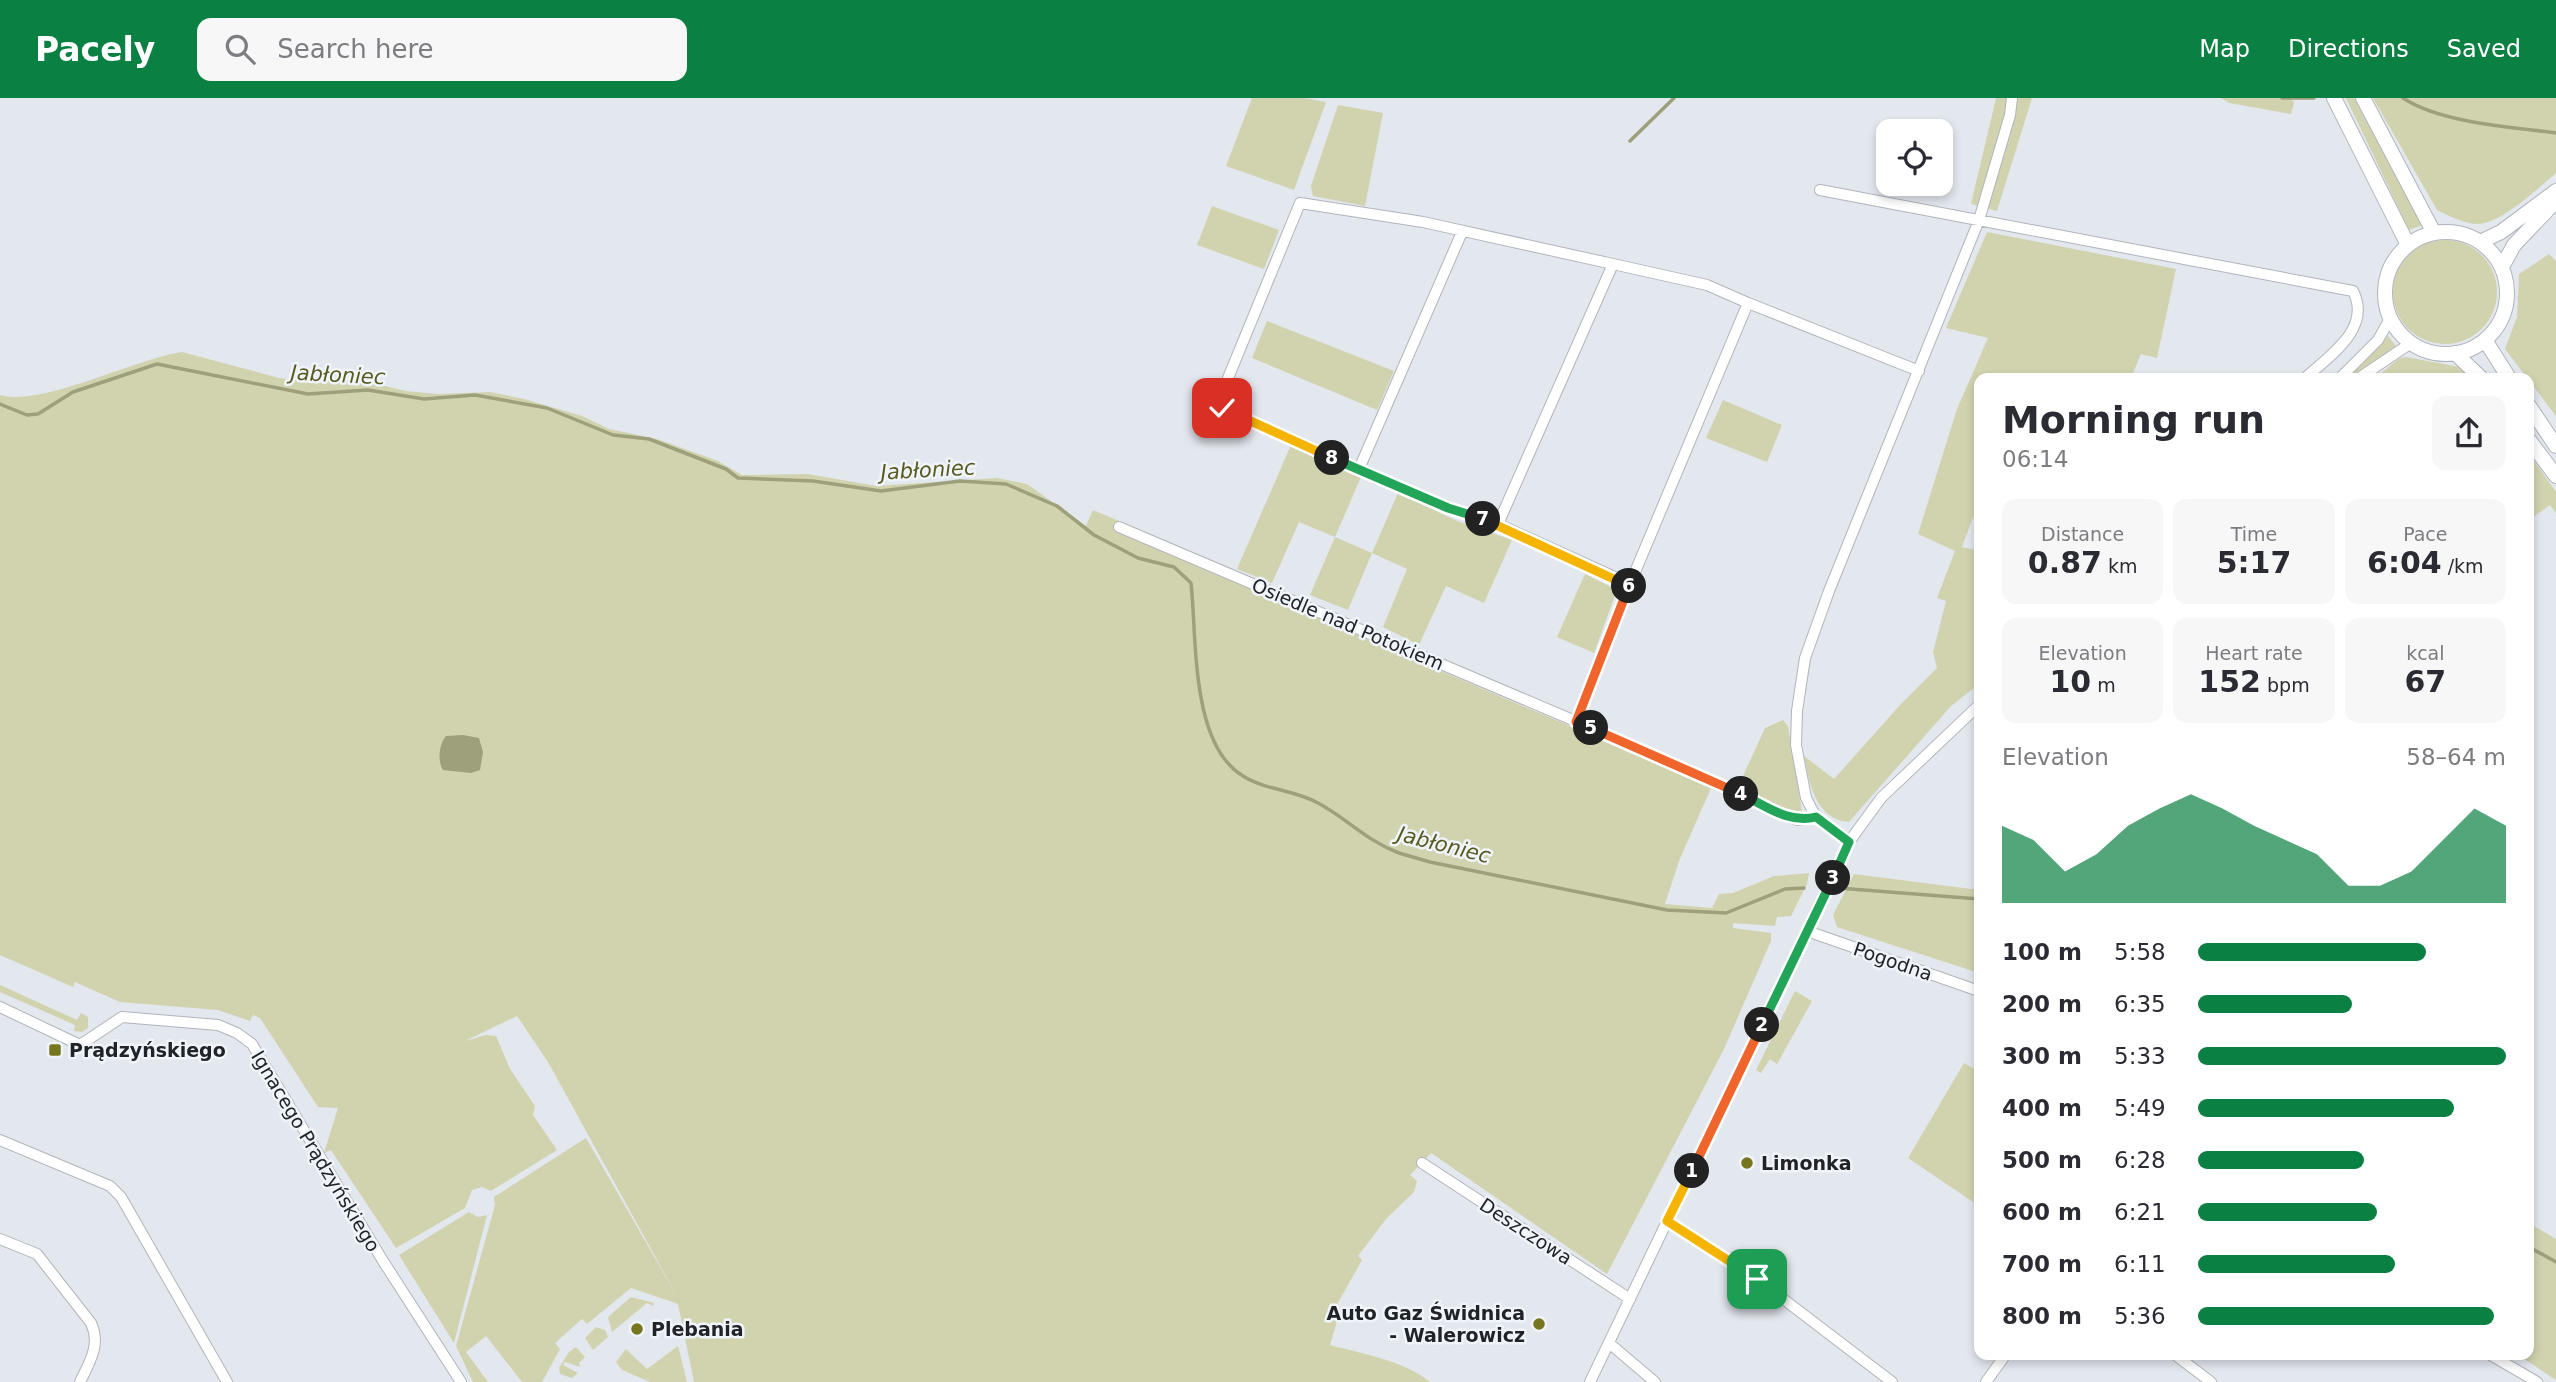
<!DOCTYPE html>
<meta charset="utf-8">
<style>
:root{--surface:#fff;--page:#f7f7f7;--text:#2b2b33;--muted:#7c7c81;--accent:#0b8043}
body{margin:0;font-family:"DejaVu Sans",sans-serif;background:var(--page);color:var(--text);height:100vh;display:flex;flex-direction:column;font-size:26px;white-space:nowrap}
*{box-sizing:border-box;margin:0}
p{font-size:23px;color:var(--muted)}
.icon{flex:none;width:38px;height:38px;fill:none;stroke:currentColor;stroke-width:2;stroke-linecap:round;stroke-linejoin:round}
.map{position:relative;flex:1;overflow:hidden}
.side{position:absolute;left:1974px;top:275px;width:560px;height:987px;display:flex;flex-direction:column;background:var(--surface);border-radius:14px;box-shadow:0 4px 10px #0003}
.side>*{flex:none}
.fabs{position:absolute;left:1876px;top:21px;display:grid;gap:14px}
.fabs a{display:grid;place-items:center;width:77px;height:77px;border-radius:14px;background:var(--surface);box-shadow:0 4px 10px #0003;font-size:35px}
.pin{position:absolute;display:grid;place-items:center;width:60px;height:60px;color:#fff;margin:-30px;border-radius:14px;box-shadow:0 4px 10px #0006}
.km{position:absolute;width:35px;height:35px;margin:-18px;border-radius:50%;background:#222;color:#fff;font-size:19px;line-height:35px;text-align:center}
.round{display:grid;place-items:center;flex:none;width:74px;height:74px;border-radius:14px;background:var(--page)}
.head{display:flex;align-items:center;justify-content:space-between;height:119px;padding:0 28px}
h1{font-size:38px;font-weight:600;line-height:52px}
.metrics{display:grid;grid-template-columns:repeat(3,1fr);gap:10px;height:119px;padding:7px 28px}
.metrics div{display:grid;align-content:center;border-radius:14px;background:var(--page);text-align:center}
.metrics b{font-size:30px;font-weight:600}
.metrics small{font-size:19px;font-weight:400}
.metrics p{font-size:19px}
.chart{height:196px;padding:14px 28px}
.chart p{display:flex;justify-content:space-between}
.chart svg{width:100%;height:126px;margin-top:7px;fill:var(--accent);opacity:.7}
ul{padding:0 28px;list-style:none;font-size:23px}
li{display:grid;grid-template-columns:112px 84px 1fr;align-items:center;height:52px}
li i{height:18px;border-radius:9px;background:var(--accent)}
header{display:flex;align-items:center;gap:42px;box-sizing:border-box;height:98px;padding:0 35px;background:var(--accent);color:#fff}
header strong{font-size:33px}
nav{display:flex;gap:38px;margin-inline-start:auto;font-size:24px}
.search{width:490px;height:63px;background:var(--page);display:flex;align-items:center;gap:18px;box-sizing:border-box;padding:0 24px;border-radius:14px;color:var(--muted);font-size:26px}
.map>svg:first-child{display:block}
.green{fill:#d1d3af}
.water{fill:#9ea07c}
.lines{fill:none;stroke-linecap:round;stroke-linejoin:round}
.stream{stroke:#9ea07c;stroke-width:3.5}
.minor-casing{stroke:#b0b4bb;stroke-width:12}
.major-casing{stroke:#b0b4bb;stroke-width:16}
.minor{stroke:#fff;stroke-width:10}
.major{stroke:#fff;stroke-width:14}
.split-1-casing{stroke:#fff;stroke-width:14}
.split-2-casing{stroke:#fff;stroke-width:14}
.split-3-casing{stroke:#fff;stroke-width:14}
.split-4-casing{stroke:#fff;stroke-width:14}
.split-5-casing{stroke:#fff;stroke-width:14}
.split-6-casing{stroke:#fff;stroke-width:14}
.split-7-casing{stroke:#fff;stroke-width:14}
.split-8-casing{stroke:#fff;stroke-width:14}
.split-9-casing{stroke:#fff;stroke-width:14}
.split-1{stroke:#f5b400;stroke-width:9}
.split-2{stroke:#f0652b;stroke-width:9}
.split-3{stroke:#22a559;stroke-width:9}
.split-4{stroke:#22a559;stroke-width:9}
.split-5{stroke:#f0652b;stroke-width:9}
.split-6{stroke:#f0652b;stroke-width:9}
.split-7{stroke:#f5b400;stroke-width:9}
.split-8{stroke:#22a559;stroke-width:9}
.split-9{stroke:#f5b400;stroke-width:9}
.poi-dot{fill:#75761d;stroke:#f0f4fb;stroke-width:2.5}
.labels{text-anchor:middle;stroke-width:5;stroke-linejoin:round;paint-order:stroke}
.street-label{font-size:19px;fill:#222326;stroke:#f0f4fb}
.poi-label{font-size:19px;font-weight:bold;fill:#222326;stroke:#f0f4fb;text-anchor:start}
.water-label{font-size:21px;font-style:italic;fill:#595a1f;stroke:#f0f4fb}
</style>
<header>
<strong>Pacely</strong>
<div class="search"><svg class="icon" aria-label="search" viewBox="0 0 24 24"><circle cx="10" cy="10" r="6"/><path d="M15 15l6 6"/></svg>Search here</div>
<nav><a>Map</a><a>Directions</a><a>Saved</a></nav>
</header>
<div class="map">
<svg width="2556" height="1284" viewBox="0 0 2556 1284">
<rect width="100%" height="100%" fill="#e3e7ee"/>
<path class="green" d="M 1252,0 L 1304,0 L 1326,4 L 1294,92 L 1226,68 Z
M 1996,0 L 2032,0 L 1997,113 L 1971,106 Z
M 2221,0 L 2291,0 L 2294,5 L 2291,16 L 2229,5 Z
M 2346,0 L 2354,0 L 2422,127 L 2409,132 Z
M 2373,0 L 2556,0 L 2556,75 C 2538,90 2501,126 2478,126 C 2465,126 2449,118 2437,112 Z
M 1338,7 L 1383,15 L 1365,108 L 1313,98 L 1311,88 Z
M 1212,108 L 1279,132 L 1264,171 L 1197,147 Z
M 1987,134 L 2176,171 L 2157,260 L 2141,256 L 2131,280 L 1979,280 L 1979,403 L 1962,449 L 1979,453 L 1979,586 L 1951,608 L 1849,724 C 1815,721 1810,686 1804,658 L 1834,681 L 1900,607 L 1937,570 L 1933,554 L 1946,503 L 1937,500 L 1955,453 L 1918,436 L 1957,311 L 1988,240 L 1946,230 Z
M2393 194a52 52 0 1 1 104 0a52 52 0 1 1-104 0Z
M 2549,156 L 2556,163 L 2556,318 L 2505,251 L 2517,219 L 2519,176 Z
M 1267,223 L 1394,273 L 1377,312 L 1252,260 Z
M 2388,238 L 2396,248 L 2353,280 L 2346,280 Z
M 182,254 L 279,280 L 307,284 L 359,282 L 406,293 L 438,296 L 490,294 L 524,301 L 582,318 L 609,331 L 657,341 L 718,363 L 742,377 L 808,376 L 876,388 L 997,380 L 1027,386 L 1086,428 L 1093,412 L 1119,423 L 1115,432 C 1320,519 1523,612 1730,693 L 1711,690 L 1679,763 L 1665,806 L 1712,810 L 1719,796 L 1733,795 L 1774,778 L 1809,775 L 1807,786 L 1791,818 L 1777,819 L 1775,828 L 1733,825 L 1733,830 L 1771,835 L 1771,843 L 1724,951 L 1607,1176 L 1431,1055 L 1410,1077 L 1417,1083 L 1414,1094 L 1386,1121 L 1358,1158 L 1362,1162 L 1331,1217 L 1338,1220 L 1330,1247 C 1363,1256 1403,1262 1430,1284 L 694,1284 L 678,1206 L 631,1190 L 587,1226 L 582,1221 L 555,1245 L 560,1251 L 542,1284 L 522,1284 L 486,1238 L 466,1254 L 488,1284 L 473,1284 L 456,1248 L 495,1107 L 494,1099 L 586,1040 L 678,1200 L 548,964 L 517,918 L 465,943 L 486,937 L 496,938 L 510,971 L 535,1008 L 533,1017 L 557,1052 L 491,1093 L 482,1089 L 472,1092 L 465,1110 L 396,1150 L 331,1052 L 324,1055 L 338,1010 L 318,1009 L 260,920 L 253,917 L 250,923 L 218,912 L 120,904 L 75,884 L 73,889 L 0,857 L 0,297 C 43,309 133,261 182,254 Z
M 2406,259 L 2460,269 L 2471,280 L 2375,280 L 2400,260 Z
M 1723,302 L 1782,327 L 1767,364 L 1706,340 Z
M 1291,347 L 1361,379 L 1335,439 L 1372,455 L 1398,395 L 1457,423 L 1512,442 L 1484,505 L 1446,488 L 1419,547 L 1383,529 L 1407,471 L 1372,455 L 1348,512 L 1310,497 L 1335,439 L 1299,424 L 1272,485 L 1237,471 Z
M 2529,356 L 2556,394 L 2556,415 L 2550,407 L 2529,422 Z
M 1585,476 L 1617,492 L 1594,555 L 1557,539 Z
M 1783,622 L 1788,628 L 1802,714 L 1783,712 L 1738,689 L 1765,630 Z
M 1854,776 L 1979,792 L 1979,875 L 1837,829 L 1833,817 Z
M 0,887 L 77,922 L 81,915 L 88,919 L 88,930 L 82,934 L 74,933 L 75,927 L 0,894 Z
M 1795,893 L 1812,903 L 1777,966 L 1770,961 L 1761,975 L 1756,972 Z
M 1964,965 L 1979,974 L 1979,1108 L 1908,1060 Z
M 469,1114 L 478,1119 L 487,1117 L 454,1245 L 399,1157 Z
M 2529,1125 L 2556,1141 L 2556,1282 L 2518,1257 L 2529,1256 Z
M 631,1199 L 654,1205 L 653,1208 L 647,1205 L 612,1234 L 608,1219 Z
M 596,1229 L 605,1232 L 608,1239 L 593,1252 L 585,1240 Z
M 678,1248 L 687,1284 L 650,1284 L 622,1272 L 616,1264 L 626,1251 L 647,1271 Z
M 576,1249 L 585,1259 L 579,1265 L 580,1269 L 565,1264 L 563,1267 L 578,1275 L 572,1280 L 560,1276 L 559,1270 L 569,1254 Z"/>
<path class="water" d="M 463,637 L 479,640 L 483,654 L 480,672 L 471,675 L 443,672 C 437,662 439,647 446,638 Z"/>
<g class="lines">
<path class="stream" d="M 2282,0 L 2314,0
M 2403,0 C 2441,25 2511,29 2556,35
M 1630,43 L 1674,0
M 0,306 L 27,317 L 38,316 L 73,294 L 157,266 L 308,296 L 368,292 L 424,301 L 475,297 L 547,310 L 613,337 L 649,341 L 726,371 L 738,380 L 813,383 L 881,393 L 960,383 L 1006,386 L 1057,408 L 1094,437 L 1138,460 L 1174,469 L 1191,485 C 1197,539 1190,646 1243,678 C 1265,692 1295,692 1318,705 C 1348,721 1365,742 1399,755 L 1430,764 L 1667,812 L 1726,815 L 1785,791 L 1804,790
M 1838,790 L 1979,801
M 2529,1149 L 2556,1164"/>
<defs>
<path id="minor" d="M 1820,92 L 2353,193 C 2372,230 2331,257 2305,280
M 1462,134 L 1359,371 L 1448,410 L 1498,426 L 1630,486
M 1748,205 L 1919,273
M 2340,280 L 2378,242 L 2391,219
M 2359,280 L 2411,245
M 1359,371 L 1222,310 L 1226,285 L 1300,105 L 1423,124 L 1613,166 L 1707,187 L 1748,205 L 1630,486 L 1576,624
M 1498,426 L 1613,166
M 1119,429 L 1615,640 L 1789,719 L 1798,722 L 1816,719
M 1849,744 L 1816,719 L 1806,700 L 1796,647 L 1797,613 L 1805,560 L 1829,493 L 1979,122 L 2010,17 L 2012,0
M 1807,833 L 1979,893
M 0,909 L 80,947 L 122,919 L 218,927 L 237,935 L 252,946 L 383,1163 L 461,1284
M 0,1042 L 110,1088 L 121,1099 L 227,1284
M 1422,1065 L 1630,1201
M 1667,1123 L 1757,1181 L 1892,1284
M 0,1141 L 37,1156 L 91,1225 C 101,1247 90,1263 80,1284
M 1609,1245 L 1655,1284
M 2174,1256 L 2211,1284
M 2489,1256 L 2537,1284
M 1590,1284 L 1849,744 L 1881,700 L 1979,607
M 1986,1284 L 2006,1256"/>
<path id="major" d="M 2334,0 L 2408,147
M 2363,0 L 2434,135
M2385 195a61 61 0 1 1 122 0a61 61 0 1 1-122 0Z
M 2480,144 L 2501,134 L 2556,93
M 2502,169 L 2514,147 L 2556,103
M 2485,242 L 2509,280
M 2455,255 L 2481,280
M 2529,308 L 2556,348
M 2529,342 L 2556,378"/>
</defs>
<use href="#minor" class="minor-casing"/>
<use href="#major" class="major-casing"/>
<use href="#minor" class="minor"/>
<use href="#major" class="major"/>
</g>
<g class="lines">
<defs>
<path id="split-1" d="M 1692,1073 L 1667,1123 L 1757,1181"/>
<path id="split-2" d="M 1692,1073 L 1762,927"/>
<path id="split-3" d="M 1762,927 L 1833,780"/>
<path id="split-4" d="M 1741,696 C 1765,707 1788,726 1816,719 L 1849,744 L 1833,780"/>
<path id="split-5" d="M 1591,630 L 1741,696"/>
<path id="split-6" d="M 1591,630 L 1576,624 L 1629,488"/>
<path id="split-7" d="M 1483,421 L 1629,488"/>
<path id="split-8" d="M 1332,360 L 1448,410 L 1483,421"/>
<path id="split-9" d="M 1222,310 L 1332,360"/>
</defs>
<use href="#split-1" class="split-1-casing"/>
<use href="#split-2" class="split-2-casing"/>
<use href="#split-3" class="split-3-casing"/>
<use href="#split-4" class="split-4-casing"/>
<use href="#split-5" class="split-5-casing"/>
<use href="#split-6" class="split-6-casing"/>
<use href="#split-7" class="split-7-casing"/>
<use href="#split-8" class="split-8-casing"/>
<use href="#split-9" class="split-9-casing"/>
<use href="#split-1" class="split-1"/>
<use href="#split-2" class="split-2"/>
<use href="#split-3" class="split-3"/>
<use href="#split-4" class="split-4"/>
<use href="#split-5" class="split-5"/>
<use href="#split-6" class="split-6"/>
<use href="#split-7" class="split-7"/>
<use href="#split-8" class="split-8"/>
<use href="#split-9" class="split-9"/>
</g>
<g class="poi-dot">
<rect x="48" y="945" width="14" height="14" rx="3.5"/>
<circle cx="1747" cy="1065" r="7"/>
<circle cx="1539" cy="1226" r="7"/>
<circle cx="637" cy="1231" r="7"/>
</g>
<g class="labels">
<g class="street-label">
<text transform="translate(1348 526) rotate(23)" y="7">Osiedle nad Potokiem</text>
<text transform="translate(1893 863) rotate(19)" y="7">Pogodna</text>
<text transform="translate(316 1053) rotate(59)" y="7">Ignacego Prądzyńskiego</text>
<text transform="translate(1526 1133) rotate(33)" y="7">Deszczowa</text>
</g>
<g class="poi-label">
<text x="69" y="959">Prądzyńskiego</text>
<text x="1761" y="1072">Limonka</text>
<text x="1525" y="1222" text-anchor="end">Auto Gaz Świdnica<tspan x="1525" dy="22">- Walerowicz</tspan></text>
<text x="651" y="1238">Plebania</text>
</g>
<g class="water-label">
<text transform="translate(338 277) rotate(3)" y="7">Jabłoniec</text>
<text transform="translate(928 372) rotate(-3)" y="7">Jabłoniec</text>
<text transform="translate(1444 747) rotate(14)" y="7">Jabłoniec</text>
</g>
</g>
</svg>
<div class="fabs">
<a><svg class="icon" aria-label="locate" viewBox="0 0 24 24"><circle cx="12" cy="12" r="6"/><path d="M12 2v4M12 18v4M2 12h4M18 12h4"/></svg></a>
</div>
<div class="pin" style="left:1757px;top:1181px;background:#1e9e55"><svg class="icon" aria-label="arrive" viewBox="0 0 24 24"><path d="M6 21V4h12l-3 4 3 4H6"/></svg></div>
<div class="pin" style="left:1222px;top:310px;background:#d93025"><svg class="icon" aria-label="check" viewBox="0 0 24 24"><path d="M5 12l5 5 9-10"/></svg></div>
<b class="km" style="left:1692px;top:1073px">1</b>
<b class="km" style="left:1762px;top:927px">2</b>
<b class="km" style="left:1833px;top:780px">3</b>
<b class="km" style="left:1741px;top:696px">4</b>
<b class="km" style="left:1591px;top:630px">5</b>
<b class="km" style="left:1629px;top:488px">6</b>
<b class="km" style="left:1483px;top:421px">7</b>
<b class="km" style="left:1332px;top:360px">8</b>
<section class="side">
<div class="head"><div><h1>Morning run</h1><p>06:14</p></div><a class="round"><svg class="icon" aria-label="share" viewBox="0 0 24 24"><path d="M12 15V3M7 8l5-5 5 5M5 13v7h14v-7"/></svg></a></div>
<div class="metrics">
<div><p>Distance</p><b>0.87<small> km</small></b></div>
<div><p>Time</p><b>5:17</b></div>
<div><p>Pace</p><b>6:04<small> /km</small></b></div>
</div>
<div class="metrics">
<div><p>Elevation</p><b>10<small> m</small></b></div>
<div><p>Heart rate</p><b>152<small> bpm</small></b></div>
<div><p>kcal</p><b>67</b></div>
</div>
<div class="chart"><p><span>Elevation</span>58–64 m</p>
<svg viewBox="0 0 160 44" preserveAspectRatio="none"><path d="M0 44V17L10 22L20 33L30 27L40 17L50 11L60 6L70 11L80 17L90 22L100 27L110 38L120 38L130 33L140 22L150 11L160 17V44z"/></svg>
</div>
<ul>
<li><b>100 m</b>5:58<i style="width:74%"></i></li>
<li><b>200 m</b>6:35<i style="width:50%"></i></li>
<li><b>300 m</b>5:33<i style="width:100%"></i></li>
<li><b>400 m</b>5:49<i style="width:83%"></i></li>
<li><b>500 m</b>6:28<i style="width:54%"></i></li>
<li><b>600 m</b>6:21<i style="width:58%"></i></li>
<li><b>700 m</b>6:11<i style="width:64%"></i></li>
<li><b>800 m</b>5:36<i style="width:96%"></i></li>
</ul>
</section>
</div>
